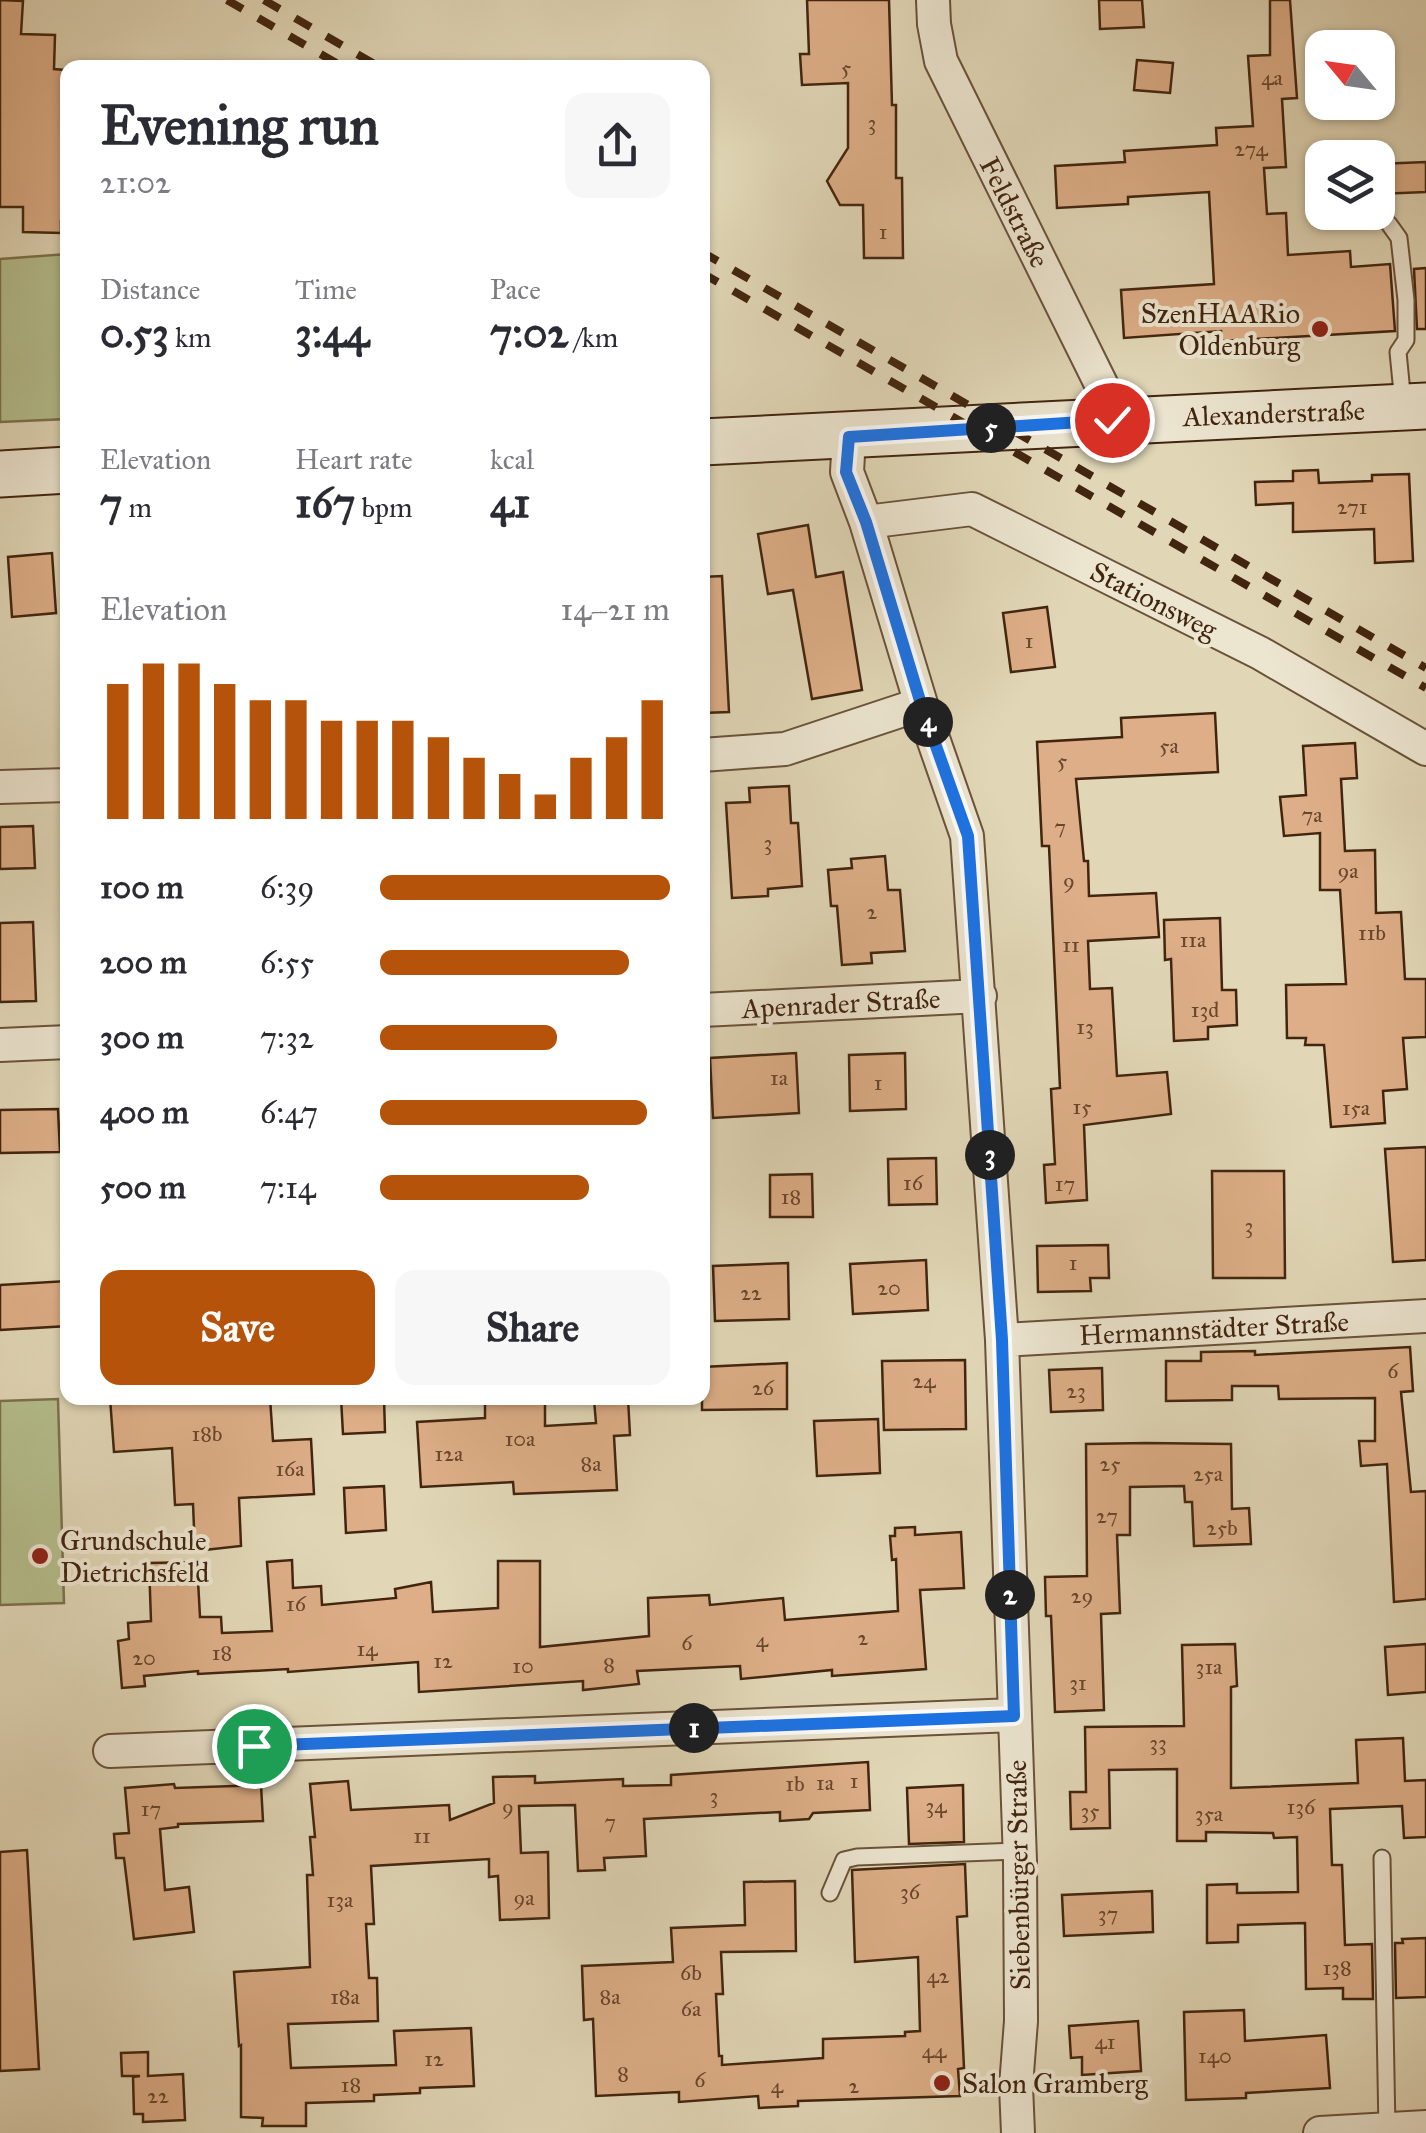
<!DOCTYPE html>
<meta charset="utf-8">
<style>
:root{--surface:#fff;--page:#f7f7f7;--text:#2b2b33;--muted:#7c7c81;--accent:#b45309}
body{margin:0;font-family:"IM FELL Great Primer",serif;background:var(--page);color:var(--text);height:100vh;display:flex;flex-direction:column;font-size:38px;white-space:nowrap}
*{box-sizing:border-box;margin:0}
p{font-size:32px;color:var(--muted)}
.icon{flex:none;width:55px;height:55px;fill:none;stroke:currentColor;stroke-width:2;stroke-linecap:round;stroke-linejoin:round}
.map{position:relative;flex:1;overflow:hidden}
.sheet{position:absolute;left:60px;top:60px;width:650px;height:1345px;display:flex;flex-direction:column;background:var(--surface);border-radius:20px;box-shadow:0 2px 8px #0004}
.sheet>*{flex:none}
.needle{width:65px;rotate:299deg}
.controls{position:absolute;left:1305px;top:30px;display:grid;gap:20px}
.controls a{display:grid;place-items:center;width:90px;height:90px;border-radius:20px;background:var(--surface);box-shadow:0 2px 8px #0004;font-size:50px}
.pin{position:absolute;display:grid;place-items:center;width:85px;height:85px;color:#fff;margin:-42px;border:5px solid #fff;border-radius:50%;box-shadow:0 2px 10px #0007}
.km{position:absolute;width:50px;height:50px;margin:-25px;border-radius:50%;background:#222;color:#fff;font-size:28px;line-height:50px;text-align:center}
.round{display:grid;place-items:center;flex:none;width:105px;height:105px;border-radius:20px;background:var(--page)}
.summary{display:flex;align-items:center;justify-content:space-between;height:170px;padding:0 40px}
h1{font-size:55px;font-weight:800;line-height:75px}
.stats{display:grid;grid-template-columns:repeat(3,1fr);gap:15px;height:170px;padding:10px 40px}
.stats div{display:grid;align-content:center}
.stats b{font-size:42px;font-weight:800}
.stats small{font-size:28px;font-weight:400}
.stats p{font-size:28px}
.chart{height:280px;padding:20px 40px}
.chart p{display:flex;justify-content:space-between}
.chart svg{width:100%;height:180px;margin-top:10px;stroke:var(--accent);stroke-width:6}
.primary-button{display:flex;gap:20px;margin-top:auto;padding:20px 40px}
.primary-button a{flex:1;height:115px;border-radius:20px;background:var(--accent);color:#fff;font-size:40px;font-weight:800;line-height:115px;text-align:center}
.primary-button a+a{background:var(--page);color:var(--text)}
ul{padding:0 40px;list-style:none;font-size:32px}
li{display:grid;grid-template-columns:160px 120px 1fr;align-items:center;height:75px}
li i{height:25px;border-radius:12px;background:var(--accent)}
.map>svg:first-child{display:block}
.green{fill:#b5be8d;stroke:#7c724e;stroke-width:2.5}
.building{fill:#ddae87;stroke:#42250f;stroke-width:2.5}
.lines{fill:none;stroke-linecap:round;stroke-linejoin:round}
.service-casing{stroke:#6a5239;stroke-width:19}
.minor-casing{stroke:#6a5239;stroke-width:36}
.secondary-casing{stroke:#42250f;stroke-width:49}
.service{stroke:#ece5d0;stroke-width:15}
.minor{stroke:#ece5d0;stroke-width:32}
.secondary{stroke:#ece5d0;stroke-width:45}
.rail{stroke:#42250f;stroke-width:8;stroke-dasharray:18 18;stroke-linecap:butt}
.route-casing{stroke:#fff;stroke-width:20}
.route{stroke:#1a73e8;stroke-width:12}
.poi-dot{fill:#8f2418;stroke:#ece5d0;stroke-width:4}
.labels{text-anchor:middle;stroke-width:8;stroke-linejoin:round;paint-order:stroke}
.number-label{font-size:22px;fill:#69472d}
.street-label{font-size:28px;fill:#42250f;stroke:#ece5d0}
.poi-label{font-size:28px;fill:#42250f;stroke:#ece5d0;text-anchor:start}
</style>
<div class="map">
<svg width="1426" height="2133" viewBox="0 0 1426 2133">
<rect width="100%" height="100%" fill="#e1d7b7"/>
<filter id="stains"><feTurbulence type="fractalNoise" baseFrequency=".002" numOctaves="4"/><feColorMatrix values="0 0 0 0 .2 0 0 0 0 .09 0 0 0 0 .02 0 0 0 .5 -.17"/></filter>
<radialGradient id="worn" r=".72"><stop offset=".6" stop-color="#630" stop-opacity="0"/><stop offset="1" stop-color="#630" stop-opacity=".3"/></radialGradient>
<path class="green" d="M 67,254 L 67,419 L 0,422 L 0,259 Z
M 58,1399 L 64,1603 L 0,1605 L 0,1401 Z"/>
<path class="building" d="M 0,0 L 23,1 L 21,34 L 55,35 L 54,69 L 65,70 L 68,221 L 61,221 L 61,233 L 23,232 L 23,207 L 0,207 Z
M 807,0 L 889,0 L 892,105 L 896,105 L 896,178 L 902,178 L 903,258 L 864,258 L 863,205 L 840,205 L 827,181 L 848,148 L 848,83 L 802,85 L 800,54 L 809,54 Z
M 1099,0 L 1142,0 L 1144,27 L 1100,29 Z
M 1270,0 L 1290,0 L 1297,98 L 1282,99 L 1286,167 L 1264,168 L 1267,214 L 1286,213 L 1288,255 L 1350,251 L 1351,267 L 1390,264 L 1395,331 L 1221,341 L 1221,331 L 1124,338 L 1121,290 L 1214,284 L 1209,192 L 1128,197 L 1128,204 L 1057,208 L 1055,166 L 1125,162 L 1124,151 L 1217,145 L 1216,128 L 1253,126 L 1248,56 L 1270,55 Z
M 1137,60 L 1173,63 L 1170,93 L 1134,90 Z
M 1426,162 L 1426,192 L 1378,194 L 1378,164 Z
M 1426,268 L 1426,329 L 1417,329 L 1414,269 Z
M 1318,470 L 1319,483 L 1372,481 L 1372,475 L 1409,474 L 1413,561 L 1375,563 L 1374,529 L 1293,532 L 1293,503 L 1256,505 L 1255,482 L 1293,481 L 1293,471 Z
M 808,525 L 816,577 L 843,572 L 862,690 L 812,699 L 793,590 L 768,594 L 758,534 Z
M 52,553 L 56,613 L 12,617 L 8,557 Z
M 722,576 L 729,712 L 702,713 L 702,577 Z
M 1047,607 L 1055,667 L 1011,672 L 1003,613 Z
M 1215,713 L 1218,772 L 1076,779 L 1084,861 L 1088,861 L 1089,896 L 1156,893 L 1159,937 L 1088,941 L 1090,989 L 1112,988 L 1117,1076 L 1167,1072 L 1171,1114 L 1084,1125 L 1087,1200 L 1046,1203 L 1044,1165 L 1055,1164 L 1051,1089 L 1060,1088 L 1049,846 L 1042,846 L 1037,742 L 1122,737 L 1121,718 Z
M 1355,743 L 1357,778 L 1341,779 L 1345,851 L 1375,850 L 1376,913 L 1401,912 L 1405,979 L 1426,979 L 1426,1037 L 1403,1038 L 1407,1089 L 1383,1091 L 1385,1123 L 1331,1127 L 1324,1045 L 1305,1045 L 1306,1038 L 1287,1038 L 1286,985 L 1346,984 L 1340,890 L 1320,890 L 1320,833 L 1284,836 L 1280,797 L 1306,795 L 1303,746 Z
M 789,786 L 791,823 L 798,823 L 802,886 L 768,889 L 768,896 L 732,898 L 726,803 L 750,802 L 749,788 Z
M 33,826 L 35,868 L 0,869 L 0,827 Z
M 885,856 L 888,890 L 900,890 L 905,951 L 871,953 L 872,963 L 842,965 L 837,906 L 831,906 L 828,870 L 852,868 L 851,859 Z
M 1220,918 L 1222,990 L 1236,990 L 1237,1025 L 1208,1027 L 1208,1039 L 1174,1041 L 1171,959 L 1165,960 L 1164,920 Z
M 33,922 L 36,1001 L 0,1002 L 0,923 Z
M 796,1053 L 799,1113 L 713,1118 L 710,1058 Z
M 905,1053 L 906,1109 L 850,1111 L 849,1055 Z
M 58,1109 L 60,1152 L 0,1153 L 0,1110 Z
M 1426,1147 L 1426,1260 L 1393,1262 L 1385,1149 Z
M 936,1158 L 937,1204 L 889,1205 L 888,1159 Z
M 1212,1171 L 1284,1171 L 1285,1278 L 1213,1278 Z
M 812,1174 L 813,1217 L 770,1217 L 770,1175 Z
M 1108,1245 L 1109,1278 L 1090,1278 L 1091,1291 L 1038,1292 L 1037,1246 Z
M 926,1260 L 928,1310 L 853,1314 L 850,1264 Z
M 788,1263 L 789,1319 L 715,1321 L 713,1266 Z
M 67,1281 L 68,1326 L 0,1330 L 0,1285 Z
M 1410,1347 L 1413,1391 L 1401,1392 L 1411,1492 L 1426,1491 L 1426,1599 L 1394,1602 L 1387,1464 L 1361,1466 L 1359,1441 L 1375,1441 L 1375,1398 L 1279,1399 L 1278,1386 L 1232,1386 L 1232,1400 L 1166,1401 L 1166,1361 L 1201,1361 L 1201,1352 L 1255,1351 L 1255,1355 Z
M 965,1360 L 966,1429 L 884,1430 L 882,1361 Z
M 787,1363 L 787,1409 L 702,1410 L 702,1367 Z
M 1102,1368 L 1103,1410 L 1051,1412 L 1049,1370 Z
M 110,1398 L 227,1398 L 228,1401 L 270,1398 L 273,1441 L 311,1439 L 314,1494 L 239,1498 L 241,1546 L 195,1551 L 193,1504 L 175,1505 L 172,1448 L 114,1452 Z
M 341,1398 L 384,1398 L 385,1432 L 343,1434 Z
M 485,1398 L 545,1400 L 545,1426 L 596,1423 L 594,1400 L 628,1398 L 630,1435 L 614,1436 L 617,1490 L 514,1494 L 513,1482 L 421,1487 L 417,1422 L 485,1418 Z
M 878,1419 L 880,1473 L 817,1476 L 814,1421 Z
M 1146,1443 L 1231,1444 L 1232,1509 L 1249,1508 L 1251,1544 L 1194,1546 L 1192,1502 L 1185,1502 L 1184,1486 L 1130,1487 L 1130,1535 L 1117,1535 L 1120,1613 L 1101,1614 L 1104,1710 L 1055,1712 L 1051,1616 L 1046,1616 L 1045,1577 L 1087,1576 L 1086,1444 Z
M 384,1486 L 386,1530 L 346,1533 L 344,1488 Z
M 915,1527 L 915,1535 L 961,1532 L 964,1588 L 920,1590 L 926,1669 L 832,1676 L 832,1670 L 741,1679 L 740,1666 L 637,1671 L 639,1684 L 583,1690 L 583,1681 L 419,1692 L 418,1662 L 288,1672 L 288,1669 L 198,1674 L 198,1671 L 144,1676 L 145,1686 L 122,1688 L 118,1641 L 129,1639 L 128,1623 L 151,1621 L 149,1563 L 197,1562 L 200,1617 L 221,1617 L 222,1633 L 272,1631 L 267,1562 L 292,1560 L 293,1588 L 321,1586 L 322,1605 L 396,1598 L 395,1589 L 431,1582 L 433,1612 L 498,1608 L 498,1561 L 540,1561 L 540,1647 L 649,1636 L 648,1598 L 709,1595 L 710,1605 L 783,1598 L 785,1620 L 898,1611 L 896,1559 L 892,1560 L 890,1536 L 895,1536 L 895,1528 Z
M 1235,1644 L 1237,1686 L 1231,1687 L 1231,1788 L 1358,1783 L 1356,1740 L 1403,1738 L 1405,1781 L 1426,1780 L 1426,1837 L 1404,1838 L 1402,1806 L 1330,1809 L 1332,1865 L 1342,1865 L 1345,1945 L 1372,1944 L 1373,1999 L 1343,1999 L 1343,1988 L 1306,1989 L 1305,1923 L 1238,1925 L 1238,1942 L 1207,1943 L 1207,1885 L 1237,1884 L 1237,1893 L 1298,1892 L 1297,1837 L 1274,1838 L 1273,1833 L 1206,1832 L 1206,1841 L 1177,1841 L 1177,1769 L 1109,1770 L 1110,1828 L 1071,1829 L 1070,1792 L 1086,1792 L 1085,1727 L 1184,1726 L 1182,1645 Z
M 1426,1644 L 1426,1692 L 1388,1695 L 1385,1647 Z
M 868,1762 L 870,1810 L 813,1813 L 809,1819 L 780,1821 L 780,1812 L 644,1819 L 646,1856 L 604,1858 L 605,1870 L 578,1871 L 575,1805 L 519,1806 L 521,1853 L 548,1852 L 549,1918 L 500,1920 L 498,1876 L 489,1877 L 489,1859 L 371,1866 L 374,1924 L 366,1924 L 369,1978 L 377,1978 L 378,2021 L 288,2024 L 291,2068 L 396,2065 L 394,2031 L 471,2028 L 474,2086 L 420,2088 L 420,2093 L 374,2095 L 374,2101 L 306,2103 L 306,2126 L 262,2126 L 263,2118 L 241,2117 L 241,2045 L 239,2046 L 234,1972 L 310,1967 L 307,1875 L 313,1875 L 310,1837 L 315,1837 L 310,1784 L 348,1781 L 351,1810 L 449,1805 L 450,1820 L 494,1803 L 493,1777 L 535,1776 L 535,1783 L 623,1779 L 623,1786 L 671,1785 L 671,1775 Z
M 174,1784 L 175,1788 L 261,1785 L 263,1821 L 178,1824 L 178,1827 L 160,1829 L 165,1890 L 189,1887 L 194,1932 L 134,1939 L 124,1858 L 116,1858 L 114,1834 L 129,1833 L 125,1788 Z
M 963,1785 L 964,1842 L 909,1844 L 907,1788 Z
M 27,1850 L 39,2069 L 0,2071 L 0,1852 Z
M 965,1864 L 967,1916 L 957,1917 L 964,2068 L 958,2069 L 960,2096 L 798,2101 L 798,2106 L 759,2108 L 758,2096 L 679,2102 L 679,2092 L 596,2096 L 593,2019 L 584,2020 L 582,1966 L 673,1962 L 671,1928 L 745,1925 L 744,1882 L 795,1881 L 796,1951 L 721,1952 L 723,1994 L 716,1994 L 719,2056 L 722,2056 L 722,2065 L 823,2058 L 823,2039 L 905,2036 L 905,2032 L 920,2031 L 918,1957 L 855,1962 L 852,1870 Z
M 1152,1891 L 1153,1932 L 1064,1936 L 1062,1895 Z
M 1426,1938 L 1426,1997 L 1396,1998 L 1395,1943 L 1403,1943 L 1402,1939 Z
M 1244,2010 L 1245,2041 L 1326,2035 L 1330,2088 L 1246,2093 L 1246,2098 L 1186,2100 L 1184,2012 Z
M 1138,2021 L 1141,2071 L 1082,2075 L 1082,2057 L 1071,2058 L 1069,2026 Z
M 148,2052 L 148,2076 L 183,2074 L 185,2120 L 143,2122 L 143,2114 L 134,2114 L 133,2077 L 140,2076 L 122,2076 L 121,2053 Z"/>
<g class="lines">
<defs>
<path id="service" d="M 1389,224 L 1399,238 L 1406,300 L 1406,340 L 1398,352 L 1403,403
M 1382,1858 L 1387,2130
M 830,1893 L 844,1860 L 857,1857 L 1020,1851"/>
<path id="minor" d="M 933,0 L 934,24 L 941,61 L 1104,390 L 1112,420
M 849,437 L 847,472 L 866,522 L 921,704 L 967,836 L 1002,1340 L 1020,1861 L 1021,2021 L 1016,2086 L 1018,2133
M 866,522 L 972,509 L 1260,653 L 1426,749
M 702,755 L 785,749 L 921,704
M 0,787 L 68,785
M 702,1010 L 980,996
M 0,1045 L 68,1042
M 1002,1340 L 1426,1316
M 110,1751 L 1014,1715
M 1320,2133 L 1426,2127"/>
<path id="secondary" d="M 702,442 L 1426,406
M 0,474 L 68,470"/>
</defs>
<use href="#service" class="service-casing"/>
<use href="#minor" class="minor-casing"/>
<use href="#secondary" class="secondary-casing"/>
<use href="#service" class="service"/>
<use href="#minor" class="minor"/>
<use href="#secondary" class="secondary"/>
<path class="rail" d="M 227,0 L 345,68
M 264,0 L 381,68
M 702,252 L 1426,668
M 702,273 L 1426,688"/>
</g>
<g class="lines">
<defs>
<path id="route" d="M 254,1746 L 1014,1716 L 1002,1340 L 968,836 L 921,704 L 866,522 L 846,472 L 849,437 L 1112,420"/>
</defs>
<use href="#route" class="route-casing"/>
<use href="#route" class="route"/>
</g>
<g class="poi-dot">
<circle cx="1320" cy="329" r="10"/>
<circle cx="40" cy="1556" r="10"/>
<circle cx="942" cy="2083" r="10"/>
</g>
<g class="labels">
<g class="number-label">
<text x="846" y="75">5</text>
<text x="1272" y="85">4a</text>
<text x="872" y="130">3</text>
<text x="1251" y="156">274</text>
<text x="883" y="239">1</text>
<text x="1352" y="514">271</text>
<text x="1029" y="648">1</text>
<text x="1169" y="753">5a</text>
<text x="1062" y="768">5</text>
<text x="1312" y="822">7a</text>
<text x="1060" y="834">7</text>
<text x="768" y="850">3</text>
<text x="1348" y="878">9a</text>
<text x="1069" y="888">9</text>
<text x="872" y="919">2</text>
<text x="1372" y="940">11b</text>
<text x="1193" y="947">11a</text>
<text x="1071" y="952">11</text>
<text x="1205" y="1017">13d</text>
<text x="1085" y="1034">13</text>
<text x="779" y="1085">1a</text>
<text x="878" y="1090">1</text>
<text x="1082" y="1114">15</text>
<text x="1356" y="1115">15a</text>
<text x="913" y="1190">16</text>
<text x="1065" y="1191">17</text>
<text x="791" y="1204">18</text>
<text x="1249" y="1233">3</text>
<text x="1073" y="1270">1</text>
<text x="889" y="1295">20</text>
<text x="751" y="1300">22</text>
<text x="1393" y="1378">6</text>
<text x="924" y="1388">24</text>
<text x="763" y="1395">26</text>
<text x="1076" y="1398">23</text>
<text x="207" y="1441">18b</text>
<text x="520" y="1446">10a</text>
<text x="449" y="1461">12a</text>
<text x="591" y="1471">8a</text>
<text x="1110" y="1471">25</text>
<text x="290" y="1476">16a</text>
<text x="1208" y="1481">25a</text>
<text x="1107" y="1523">27</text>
<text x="1222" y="1535">25b</text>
<text x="1082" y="1603">29</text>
<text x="296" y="1611">16</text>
<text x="863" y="1645">2</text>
<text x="762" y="1647">4</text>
<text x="687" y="1650">6</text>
<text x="367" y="1656">14</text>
<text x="222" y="1660">18</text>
<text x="144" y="1665">20</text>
<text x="443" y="1668">12</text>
<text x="609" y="1672">8</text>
<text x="523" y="1673">10</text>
<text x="1209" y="1674">31a</text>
<text x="1078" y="1690">31</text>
<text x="1158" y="1750">33</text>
<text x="854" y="1788">1</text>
<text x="825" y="1790">1a</text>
<text x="795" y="1791">1b</text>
<text x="714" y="1803">3</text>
<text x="936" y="1813">34</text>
<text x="508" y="1814">9</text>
<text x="1301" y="1814">136</text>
<text x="151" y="1816">17</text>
<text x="1090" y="1818">35</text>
<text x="1209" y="1821">35a</text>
<text x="610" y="1829">7</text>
<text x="422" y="1843">11</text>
<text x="910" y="1899">36</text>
<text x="524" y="1905">9a</text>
<text x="340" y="1907">13a</text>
<text x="1108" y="1921">37</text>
<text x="1337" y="1975">138</text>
<text x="691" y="1980">6b</text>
<text x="938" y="1983">42</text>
<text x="345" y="2004">18a</text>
<text x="610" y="2004">8a</text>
<text x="691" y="2016">6a</text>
<text x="1105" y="2049">41</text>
<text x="934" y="2058">44</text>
<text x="1215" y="2063">140</text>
<text x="434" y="2066">12</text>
<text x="623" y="2081">8</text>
<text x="700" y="2087">6</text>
<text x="351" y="2092">18</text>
<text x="777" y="2093">4</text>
<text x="854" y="2093">2</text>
<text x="158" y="2103">22</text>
</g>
<g class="street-label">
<text transform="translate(1015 212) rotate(63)" y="10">Feldstraße</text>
<text transform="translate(1274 413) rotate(-2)" y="10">Alexanderstraße</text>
<text transform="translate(1154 600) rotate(27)" y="10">Stationsweg</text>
<text transform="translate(841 1003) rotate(-3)" y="10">Apenrader Straße</text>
<text transform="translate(1214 1328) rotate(-3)" y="10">Hermannstädter Straße</text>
<text transform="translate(1018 1875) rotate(-91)" y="10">Siebenbürger Straße</text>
</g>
<g class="poi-label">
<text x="1300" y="323" text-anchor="end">SzenHAARio<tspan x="1300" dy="32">Oldenburg</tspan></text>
<text x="60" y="1550">Grundschule<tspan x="60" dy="32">Dietrichsfeld</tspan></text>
<text x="962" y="2093">Salon Gramberg</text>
</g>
</g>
<rect width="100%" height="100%" filter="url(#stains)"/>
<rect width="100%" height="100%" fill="url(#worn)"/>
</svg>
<div class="controls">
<a><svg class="needle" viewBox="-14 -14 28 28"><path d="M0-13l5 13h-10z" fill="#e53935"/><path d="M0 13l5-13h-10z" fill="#7c7c81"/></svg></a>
<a><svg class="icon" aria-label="layers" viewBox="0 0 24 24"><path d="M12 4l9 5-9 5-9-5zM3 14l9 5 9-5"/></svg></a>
</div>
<div class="pin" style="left:254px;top:1746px;background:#1e9e55"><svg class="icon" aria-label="arrive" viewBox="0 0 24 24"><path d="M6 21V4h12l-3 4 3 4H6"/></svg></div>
<div class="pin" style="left:1112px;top:420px;background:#d93025"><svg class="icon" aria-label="check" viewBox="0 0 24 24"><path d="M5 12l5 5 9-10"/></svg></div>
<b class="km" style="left:694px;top:1728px">1</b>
<b class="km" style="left:1010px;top:1595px">2</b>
<b class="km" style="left:990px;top:1155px">3</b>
<b class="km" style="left:928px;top:722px">4</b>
<b class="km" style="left:991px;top:428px">5</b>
<section class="sheet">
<div class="summary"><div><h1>Evening run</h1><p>21:02</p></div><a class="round"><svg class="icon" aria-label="share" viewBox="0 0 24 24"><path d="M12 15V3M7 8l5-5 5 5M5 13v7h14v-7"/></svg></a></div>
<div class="stats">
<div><p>Distance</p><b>0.53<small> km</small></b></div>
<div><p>Time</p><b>3:44</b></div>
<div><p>Pace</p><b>7:02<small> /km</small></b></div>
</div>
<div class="stats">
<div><p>Elevation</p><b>7<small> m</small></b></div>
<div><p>Heart rate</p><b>167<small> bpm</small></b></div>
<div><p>kcal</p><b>41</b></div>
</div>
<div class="chart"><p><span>Elevation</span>14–21 m</p>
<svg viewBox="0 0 160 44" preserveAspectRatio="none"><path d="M5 44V11M15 44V6M25 44V6M35 44V11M45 44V15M55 44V15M65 44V20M75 44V20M85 44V20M95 44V24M105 44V29M115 44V33M125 44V38M135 44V29M145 44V24M155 44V15"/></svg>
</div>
<ul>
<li><b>100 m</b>6:39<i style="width:100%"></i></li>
<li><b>200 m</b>6:55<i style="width:86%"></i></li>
<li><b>300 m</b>7:32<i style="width:61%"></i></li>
<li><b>400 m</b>6:47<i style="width:92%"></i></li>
<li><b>500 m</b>7:14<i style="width:72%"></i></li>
</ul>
<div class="primary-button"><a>Save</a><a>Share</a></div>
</section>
</div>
